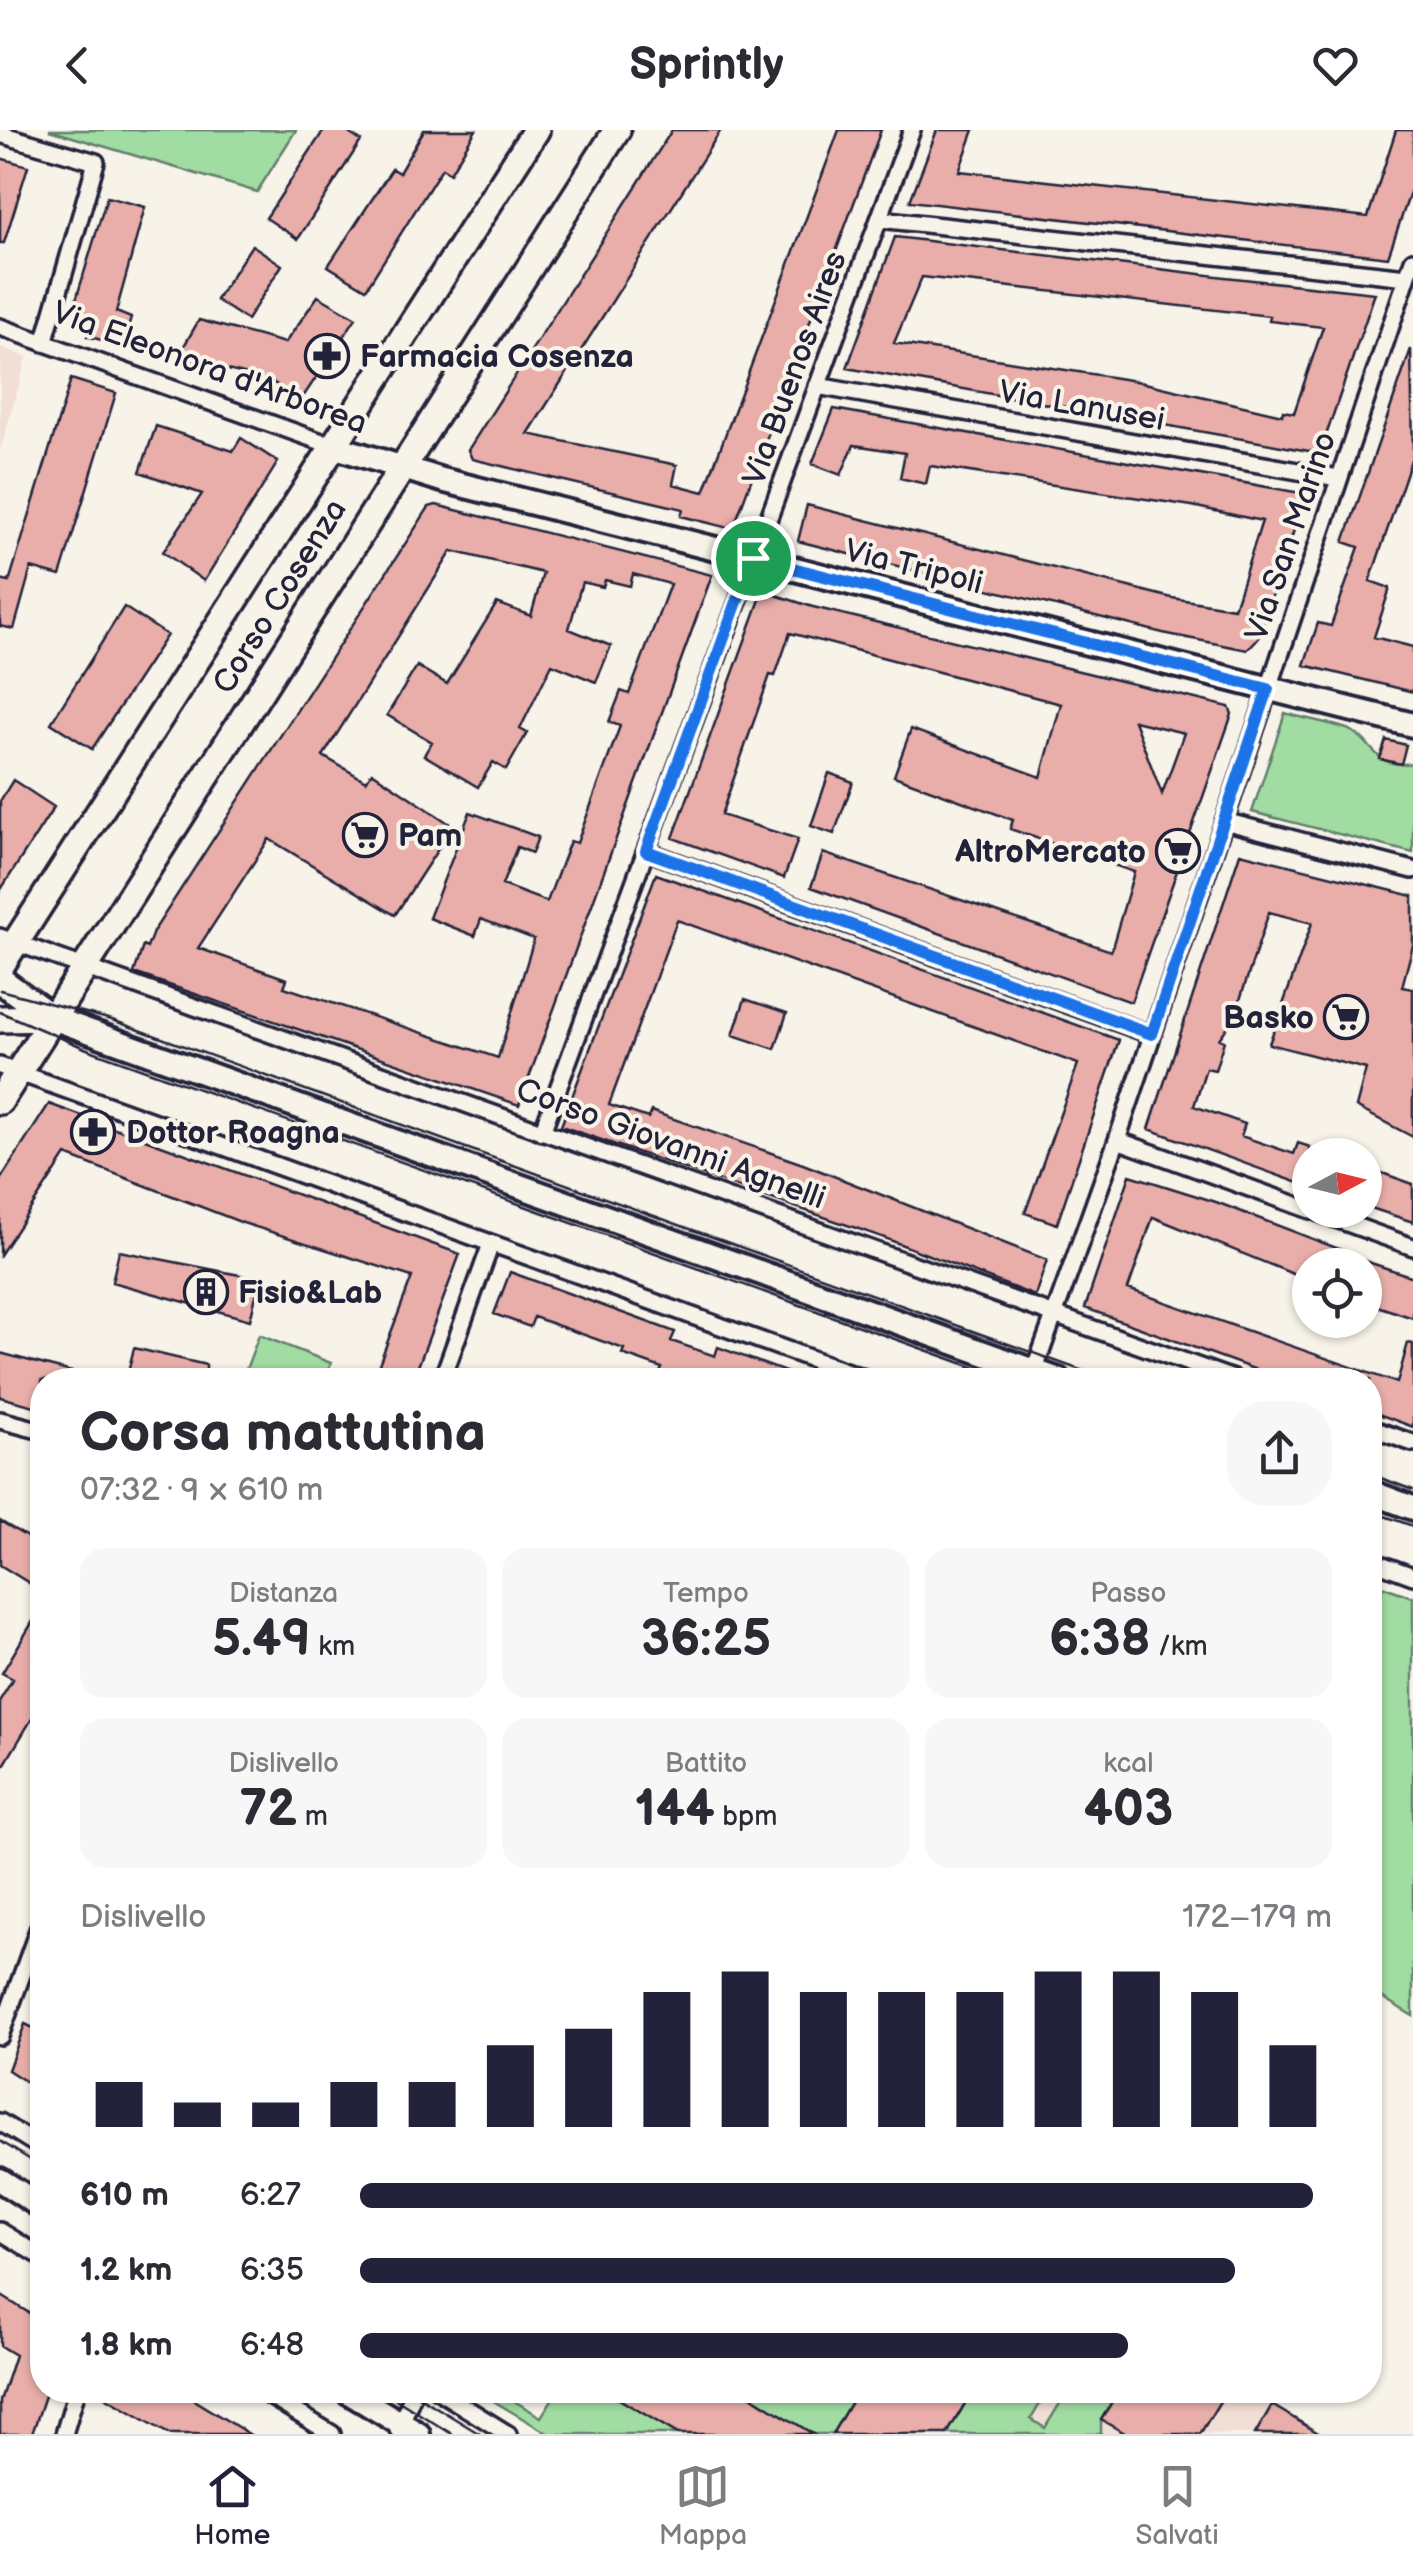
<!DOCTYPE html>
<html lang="it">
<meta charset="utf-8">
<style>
:root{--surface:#fff;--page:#f7f7f7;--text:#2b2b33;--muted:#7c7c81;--line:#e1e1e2;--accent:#22223b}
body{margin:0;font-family:"Balsamiq Sans",sans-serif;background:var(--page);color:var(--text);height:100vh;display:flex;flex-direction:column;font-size:38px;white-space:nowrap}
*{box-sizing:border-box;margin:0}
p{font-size:32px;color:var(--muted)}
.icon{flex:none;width:55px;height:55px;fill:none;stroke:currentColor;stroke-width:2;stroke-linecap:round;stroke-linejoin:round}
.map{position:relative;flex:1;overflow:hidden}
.panel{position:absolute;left:30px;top:1238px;width:1352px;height:1035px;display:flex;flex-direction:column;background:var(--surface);border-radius:40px;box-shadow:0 2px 8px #0004}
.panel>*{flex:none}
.needle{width:65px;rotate:83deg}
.tools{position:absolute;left:1292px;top:1008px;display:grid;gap:20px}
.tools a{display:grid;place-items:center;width:90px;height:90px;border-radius:50%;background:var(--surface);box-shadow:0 2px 8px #0004;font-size:50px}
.pin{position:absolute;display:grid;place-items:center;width:85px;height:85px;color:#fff;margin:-42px;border:5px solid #fff;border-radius:50%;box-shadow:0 2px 10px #0007}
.round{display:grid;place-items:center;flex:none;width:105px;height:105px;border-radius:40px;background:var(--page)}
.headline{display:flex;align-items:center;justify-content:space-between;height:170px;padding:0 50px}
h1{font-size:55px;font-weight:600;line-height:75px}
.stats{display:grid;grid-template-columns:repeat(3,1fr);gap:15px;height:170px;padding:10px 50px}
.stats div{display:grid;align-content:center;border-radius:25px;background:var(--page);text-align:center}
.stats b{font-size:50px;font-weight:600}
.stats small{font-size:28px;font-weight:400}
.stats p{font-size:28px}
.chart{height:280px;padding:20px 50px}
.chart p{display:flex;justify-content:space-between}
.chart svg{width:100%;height:180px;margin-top:10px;stroke:var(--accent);stroke-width:6}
ul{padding:0 50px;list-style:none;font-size:32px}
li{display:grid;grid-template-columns:160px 120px 1fr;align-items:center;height:75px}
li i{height:25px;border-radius:12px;background:var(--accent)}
header{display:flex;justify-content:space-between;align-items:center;height:130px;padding:0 50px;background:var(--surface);font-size:45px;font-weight:600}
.tabs{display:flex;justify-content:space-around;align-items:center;height:140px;border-top:2px solid var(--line);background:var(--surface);font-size:28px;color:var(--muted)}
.tabs a{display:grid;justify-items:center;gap:5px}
.tabs .on{color:var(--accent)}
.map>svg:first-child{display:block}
.built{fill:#f3ded5}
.green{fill:#a1dca2;stroke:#627f6e;stroke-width:2.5}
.building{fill:#e9aea9;stroke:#22223b;stroke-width:2.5;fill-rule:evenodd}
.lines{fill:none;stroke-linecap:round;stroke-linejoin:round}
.street-casing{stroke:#22223b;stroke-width:22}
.secondary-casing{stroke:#22223b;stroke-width:30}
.primary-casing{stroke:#22223b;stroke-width:32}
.street{stroke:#f7f3e8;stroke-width:15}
.secondary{stroke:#f7f3e8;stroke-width:22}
.primary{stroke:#f7f3e8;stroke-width:25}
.tram{stroke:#22223b;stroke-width:2.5}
.route-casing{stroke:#fff;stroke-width:20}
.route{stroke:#1a73e8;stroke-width:12}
.labels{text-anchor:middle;stroke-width:8;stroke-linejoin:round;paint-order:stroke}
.poi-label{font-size:32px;font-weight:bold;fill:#22223b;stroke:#f7f3e8;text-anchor:start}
.street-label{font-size:32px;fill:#22223b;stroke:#f7f3e8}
</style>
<header><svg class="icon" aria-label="back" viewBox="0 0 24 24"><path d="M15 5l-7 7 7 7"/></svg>Sprintly<svg class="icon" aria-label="heart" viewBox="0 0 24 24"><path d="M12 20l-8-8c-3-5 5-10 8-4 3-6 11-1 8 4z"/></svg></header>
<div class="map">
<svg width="1413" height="2304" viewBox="0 0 1413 2304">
<rect width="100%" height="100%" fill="#f7f3e8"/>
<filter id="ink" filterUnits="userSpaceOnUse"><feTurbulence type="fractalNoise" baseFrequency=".01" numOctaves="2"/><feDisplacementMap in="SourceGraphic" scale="20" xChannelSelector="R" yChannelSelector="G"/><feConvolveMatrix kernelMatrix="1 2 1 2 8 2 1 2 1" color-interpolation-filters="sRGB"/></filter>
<g filter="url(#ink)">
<path class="built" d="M 0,217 L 27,227 L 0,321 Z
M 972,2260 L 1248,2260 L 1320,2304 L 945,2304 Z"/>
<path class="green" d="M 49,0 L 296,0 L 257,62 Z
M 1285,583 C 1305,589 1327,592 1347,599 C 1376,610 1371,640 1413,633 L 1413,723 L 1252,682 Z
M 259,1205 L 331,1233 L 325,1250 L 242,1250 Z
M 1370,1452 L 1413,1467 L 1413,1886 L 1370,1860 Z
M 475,2260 L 496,2260 L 541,2287 L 558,2260 L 604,2260 L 678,2304 L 549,2304 Z
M 741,2260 L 858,2260 L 832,2304 L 813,2304 Z
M 973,2260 L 1048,2260 L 1031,2289 L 1045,2298 L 1068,2260 L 1119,2260 L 1101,2290 L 1101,2304 L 947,2304 Z"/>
<path class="building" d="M 324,0 L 344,0 L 361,11 L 298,109 L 266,88 Z
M 424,0 L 476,0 L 450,43 L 442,38 L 366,159 L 328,136 L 392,39 L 399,43 Z
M 672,0 L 721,0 L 528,304 L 677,335 L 673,354 L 704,362 L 839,0 L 881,0 L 733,399 L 681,386 L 683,379 L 472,329 L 468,320 Z
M 937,0 L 974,0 L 959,41 L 1368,87 L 1396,0 L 1413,0 L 1413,54 L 1388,127 L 910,71 Z
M 0,28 L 28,36 L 4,113 L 0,113 Z
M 107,67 L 145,77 L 116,182 L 131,188 L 123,216 L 87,206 L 91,188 L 72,183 Z
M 895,107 L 1225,147 L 1375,163 L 1320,323 L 847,238 ZM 922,147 L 1270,186 L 1269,191 L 1323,197 L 1294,283 L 1283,281 L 1282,285 L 1136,251 L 894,213 Z
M 252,115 L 282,135 L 247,190 L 216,170 Z
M 318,166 L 356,188 L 301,270 L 269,250 L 177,228 L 199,190 L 285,213 Z
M 1411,219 L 1413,324 L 1370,451 L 1390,458 L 1374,507 L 1413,517 L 1413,562 L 1304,535 L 1318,493 L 1331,496 L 1359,417 L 1344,412 Z
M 71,249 L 116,263 L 60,446 L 31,438 L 14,499 L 0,496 L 0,450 L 9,452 Z
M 834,279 L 1306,364 L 1258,508 L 1247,520 L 1163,503 L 798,411 L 807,375 L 1172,468 L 1234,478 L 1262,391 L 1192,376 L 930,336 L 926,354 L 900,348 L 905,323 L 854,315 L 841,345 L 812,334 Z
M 156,296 L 233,321 L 241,308 L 278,332 L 204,451 L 163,422 L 202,364 L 140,342 Z
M 436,375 L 712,445 L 519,975 L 134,843 L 143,816 L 147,818 L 153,802 L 429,377 ZM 452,421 L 543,443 L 531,486 L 497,473 L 447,554 L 417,536 L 387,585 L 432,612 L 424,625 L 478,657 L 493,632 L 506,640 L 527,603 L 520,599 L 552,534 L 596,552 L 611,516 L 569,499 L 582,452 L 603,457 L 605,450 L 630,456 L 633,444 L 670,454 L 629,564 L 621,561 L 609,592 L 620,596 L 577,713 L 570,711 L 547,772 L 502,755 L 517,717 L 532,723 L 538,707 L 470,682 L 429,788 L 475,806 L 481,789 L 534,809 L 498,928 L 284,857 L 287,849 L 198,818 L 269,709 L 395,785 L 453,696 L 372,642 L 366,651 L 323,626 Z
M 763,461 L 813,477 L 1229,577 L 1232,584 L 1131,872 L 811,757 L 823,723 L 1111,821 L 1134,742 L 1010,699 L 1013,690 L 894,646 L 911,599 L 1041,647 L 1061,574 L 790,503 L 775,546 L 770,545 L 721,685 L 798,709 L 784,748 L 673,708 ZM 1134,591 L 1184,603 L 1162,664 Z
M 124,477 L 167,505 L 92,619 L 51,593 Z
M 1386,610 L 1406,615 L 1401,634 L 1380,629 Z
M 829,643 L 853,652 L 834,704 L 811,696 Z
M 13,650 L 54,677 L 0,761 L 0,671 Z
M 1240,723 L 1413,766 L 1413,815 L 1402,857 L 1413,859 L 1413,1007 L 1356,977 L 1366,939 L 1269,914 L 1312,793 L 1269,782 L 1234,888 L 1219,909 L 1224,911 L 1215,940 L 1206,938 L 1194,976 L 1245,994 L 1241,1006 L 1294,1024 L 1298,1013 L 1310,1017 L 1310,1057 L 1149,999 Z
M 656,744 L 1119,910 L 1057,1094 L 1025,1083 L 1078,934 L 677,790 L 609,975 L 648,988 L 651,981 L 803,1034 L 1047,1130 L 1035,1166 L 882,1107 L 561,996 Z
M 745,869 L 787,883 L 775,919 L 733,905 Z
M 49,974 L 460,1124 L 413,1250 L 373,1250 L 412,1147 L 243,1093 L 66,1025 L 0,1125 L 0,1050 Z
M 1365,1037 L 1413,1054 L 1413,1092 L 1365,1076 Z
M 1130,1045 L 1216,1072 L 1347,1122 L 1343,1135 L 1310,1135 L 1310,1151 L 1153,1087 L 1128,1159 L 1397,1253 L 1408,1213 L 1413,1214 L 1413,1297 L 1370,1281 L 1370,1250 L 1284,1250 L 1085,1178 Z
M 119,1121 L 260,1149 L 250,1190 L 112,1152 Z
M 1365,1131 L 1413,1147 L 1413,1188 L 1365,1172 Z
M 510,1142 L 675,1202 L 671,1211 L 715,1226 L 718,1217 L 807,1250 L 657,1250 L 662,1238 L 622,1224 L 624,1219 L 534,1187 L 530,1197 L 494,1184 Z
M 134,1218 L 206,1235 L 206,1250 L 126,1250 Z
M 0,1223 L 83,1245 L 82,1250 L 42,1250 L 42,1278 L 0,1267 Z
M 0,1391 L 42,1416 L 42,1461 L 0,1435 Z
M 42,1476 L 42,1550 L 37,1559 L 42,1562 L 42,1572 L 0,1642 L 0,1570 L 13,1549 L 2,1543 Z
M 25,1894 L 42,1902 L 42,1962 L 8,1940 Z
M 0,2165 L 42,2191 L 42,2260 L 47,2260 L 32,2304 L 0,2304 L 0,2271 L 15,2225 L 0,2216 Z
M 93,2260 L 177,2260 L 249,2304 L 169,2304 Z
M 604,2260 L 741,2260 L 813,2304 L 678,2304 Z
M 858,2260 L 973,2260 L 947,2304 L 832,2304 Z
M 1119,2260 L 1227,2260 L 1200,2304 L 1127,2304 L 1101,2290 Z
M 1272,2275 L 1320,2304 L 1255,2304 Z"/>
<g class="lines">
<defs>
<path id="street" d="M 0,4 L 96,32 L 44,213
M 879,89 L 1407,147
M 0,197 L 336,317
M 817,256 L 1338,348
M 1224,691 L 1413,740
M 646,721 L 1152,905
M 0,807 L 1236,1250
M 0,936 L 870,1250
M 542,1002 L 912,0
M 1117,1010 L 1310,1080
M 1311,1080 L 1413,1117
M 1032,1247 L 1117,1010 L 1413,130
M 442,1250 L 491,1114
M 0,1290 L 42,1301
M 1370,1298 L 1413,1313
M 1370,1430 L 1413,1446
M 0,1906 L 42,1789
M 0,1992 L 42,2018
M 0,2101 L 42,2127
M 260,2260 L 332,2304
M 437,2260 L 508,2304
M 398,2300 L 415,2260
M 64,2304 L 77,2260"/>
<path id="secondary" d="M 336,317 L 442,350 L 1413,595
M 52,888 L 1059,1250
M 1370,1362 L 1413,1378
M 0,2050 L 42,2077
M 345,2260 L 418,2304"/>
<path id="primary" d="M 0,837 L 536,0
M 0,850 L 52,888
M 0,889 L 52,888
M 0,971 L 617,0"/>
</defs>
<use href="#street" class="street-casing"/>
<use href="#secondary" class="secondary-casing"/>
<use href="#primary" class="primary-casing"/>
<use href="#street" class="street"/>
<use href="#secondary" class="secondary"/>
<use href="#primary" class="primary"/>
<path class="tram" d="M 0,860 L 112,890 L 1108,1250
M 0,882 L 87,919 L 1009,1250
M 1370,1344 L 1413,1360
M 1370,1381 L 1413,1396
M 0,2011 L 42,2037
M 381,2260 L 452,2304
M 408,2260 L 480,2304"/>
</g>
</g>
<g class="lines" filter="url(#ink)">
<defs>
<path id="route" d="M 753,428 L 1268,559 L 1152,904 L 646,721 Z"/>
</defs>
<use href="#route" class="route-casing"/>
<use href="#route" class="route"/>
</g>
<defs>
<symbol id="pharmacy-ring" viewBox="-11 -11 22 22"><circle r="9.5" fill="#f7f3e8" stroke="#22223b" stroke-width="1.5"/><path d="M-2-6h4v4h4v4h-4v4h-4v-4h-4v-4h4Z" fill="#22223b"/></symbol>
<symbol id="supermarket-ring" viewBox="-11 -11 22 22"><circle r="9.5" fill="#f7f3e8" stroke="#22223b" stroke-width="1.5"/><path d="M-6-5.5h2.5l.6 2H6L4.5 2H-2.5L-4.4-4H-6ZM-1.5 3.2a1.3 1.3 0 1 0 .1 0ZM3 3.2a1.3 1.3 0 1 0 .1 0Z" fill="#22223b"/></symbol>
<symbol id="building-ring" viewBox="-11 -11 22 22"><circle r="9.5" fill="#f7f3e8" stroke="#22223b" stroke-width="1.5"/><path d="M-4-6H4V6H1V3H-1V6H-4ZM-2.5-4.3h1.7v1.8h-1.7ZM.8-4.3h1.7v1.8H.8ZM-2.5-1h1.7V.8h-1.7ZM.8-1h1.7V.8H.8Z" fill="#22223b"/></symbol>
</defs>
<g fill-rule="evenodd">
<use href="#pharmacy-ring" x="302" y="201" width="50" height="50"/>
<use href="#supermarket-ring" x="340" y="680" width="50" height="50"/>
<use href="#supermarket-ring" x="1153" y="696" width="50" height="50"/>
<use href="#supermarket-ring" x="1321" y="862" width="50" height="50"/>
<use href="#pharmacy-ring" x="68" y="977" width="50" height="50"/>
<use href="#building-ring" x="181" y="1137" width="50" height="50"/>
</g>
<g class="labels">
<g class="poi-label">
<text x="360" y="237">Farmacia Cosenza</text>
<text x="398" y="716">Pam</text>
<text x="1146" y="732" text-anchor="end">AltroMercato</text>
<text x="1314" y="898" text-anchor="end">Basko</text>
<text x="126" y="1013">Dottor Roagna</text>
<text x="238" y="1173">Fisio&amp;Lab</text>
</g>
<g class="street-label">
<text transform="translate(210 237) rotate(20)" y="11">Via Eleonora d'Arborea</text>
<text transform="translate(794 238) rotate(-70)" y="11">Via Buenos Aires</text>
<text transform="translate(1082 275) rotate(10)" y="11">Via Lanusei</text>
<text transform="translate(1290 406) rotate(-71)" y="11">Via San Marino</text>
<text transform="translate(914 436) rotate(14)" y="11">Via Tripoli</text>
<text transform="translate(279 466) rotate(-58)" y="11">Corso Cosenza</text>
<text transform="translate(671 1013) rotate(20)" y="11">Corso Giovanni Agnelli</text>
</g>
</g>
</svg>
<div class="tools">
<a><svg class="needle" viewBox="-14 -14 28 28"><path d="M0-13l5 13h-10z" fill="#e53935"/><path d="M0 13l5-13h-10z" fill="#7c7c81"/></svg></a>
<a><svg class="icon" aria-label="locate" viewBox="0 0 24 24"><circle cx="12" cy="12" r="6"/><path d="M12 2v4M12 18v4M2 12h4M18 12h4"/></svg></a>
</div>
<div class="pin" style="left:753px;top:428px;background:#1e9e55"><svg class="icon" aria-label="arrive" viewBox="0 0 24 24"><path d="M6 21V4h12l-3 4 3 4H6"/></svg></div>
<section class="panel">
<div class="headline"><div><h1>Corsa mattutina</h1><p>07:32 · 9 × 610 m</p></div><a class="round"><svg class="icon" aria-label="share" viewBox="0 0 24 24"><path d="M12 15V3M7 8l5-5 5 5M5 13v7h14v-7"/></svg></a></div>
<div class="stats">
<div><p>Distanza</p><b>5.49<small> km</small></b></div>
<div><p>Tempo</p><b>36:25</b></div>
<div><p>Passo</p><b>6:38<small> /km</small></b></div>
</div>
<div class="stats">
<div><p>Dislivello</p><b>72<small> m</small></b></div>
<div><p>Battito</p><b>144<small> bpm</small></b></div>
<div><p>kcal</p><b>403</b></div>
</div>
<div class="chart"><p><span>Dislivello</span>172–179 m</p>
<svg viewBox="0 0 160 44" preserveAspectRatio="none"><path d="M5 44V33M15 44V38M25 44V38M35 44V33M45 44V33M55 44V24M65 44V20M75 44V11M85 44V6M95 44V11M105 44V11M115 44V11M125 44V6M135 44V6M145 44V11M155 44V24"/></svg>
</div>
<ul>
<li><b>610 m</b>6:27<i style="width:98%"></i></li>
<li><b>1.2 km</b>6:35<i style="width:90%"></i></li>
<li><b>1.8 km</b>6:48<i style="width:79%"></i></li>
</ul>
</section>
</div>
<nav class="tabs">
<a class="on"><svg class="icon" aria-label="home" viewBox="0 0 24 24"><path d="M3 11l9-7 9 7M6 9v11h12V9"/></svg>Home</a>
<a><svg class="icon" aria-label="map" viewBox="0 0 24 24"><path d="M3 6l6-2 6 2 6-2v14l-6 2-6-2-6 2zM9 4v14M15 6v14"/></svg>Mappa</a>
<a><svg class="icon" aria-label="saved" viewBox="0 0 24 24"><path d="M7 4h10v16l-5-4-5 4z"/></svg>Salvati</a>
</nav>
